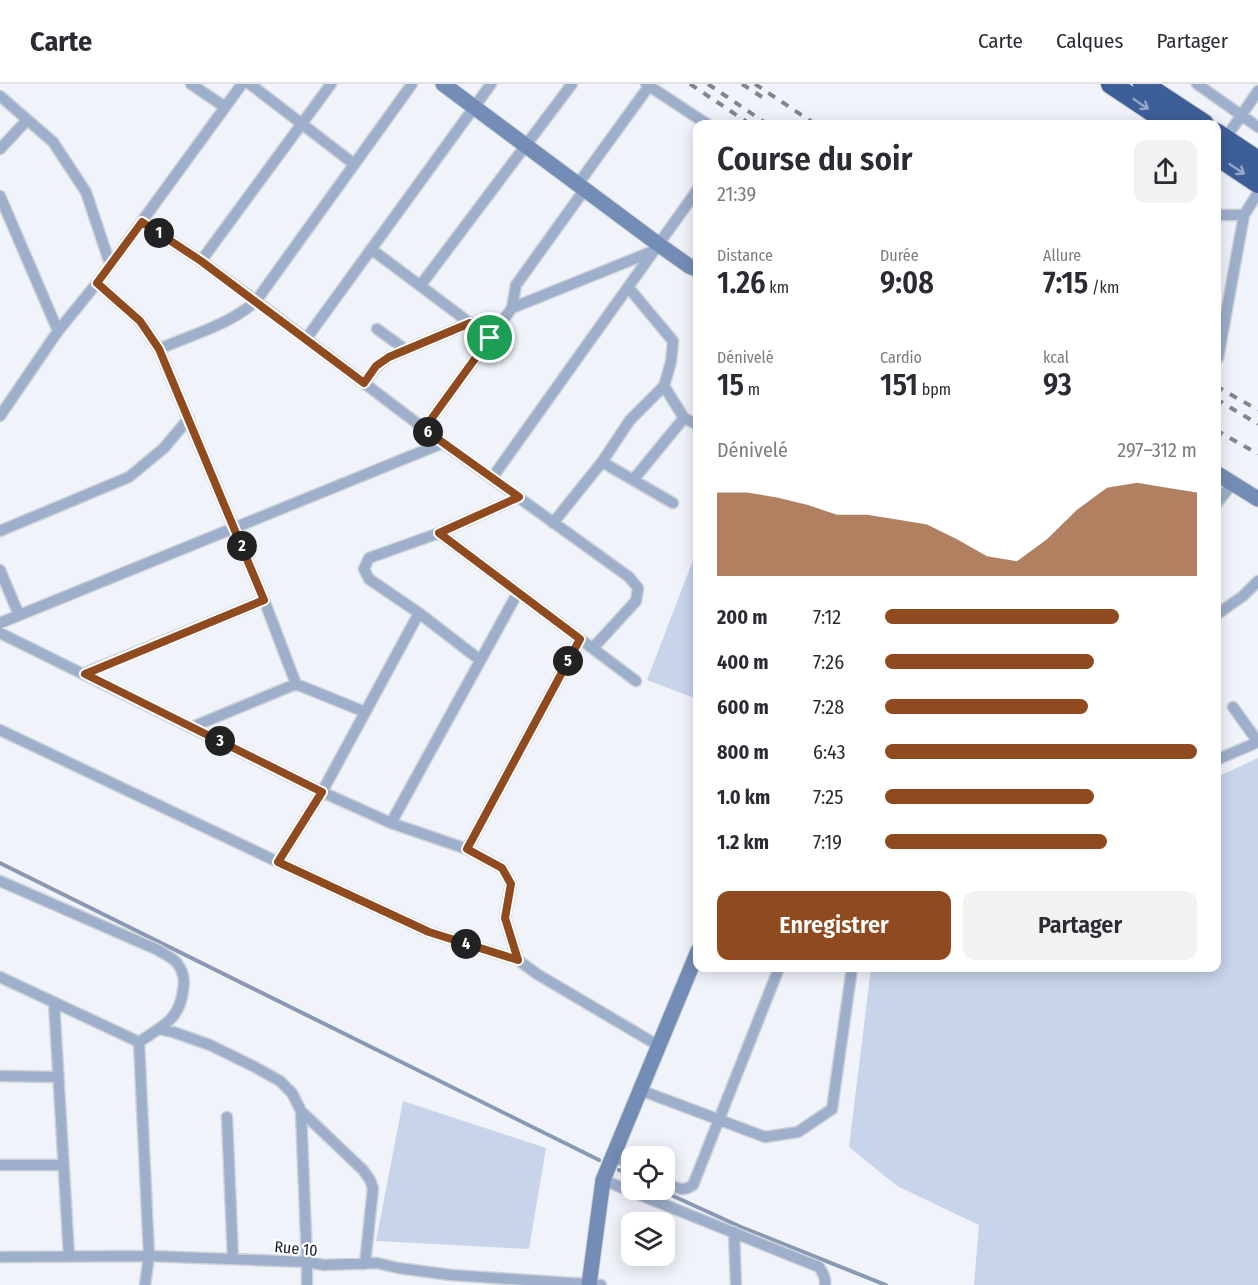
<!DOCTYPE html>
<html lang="fr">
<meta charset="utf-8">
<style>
:root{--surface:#fff;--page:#f2f2f3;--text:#2b2b33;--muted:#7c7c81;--line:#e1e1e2;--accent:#8f4b1f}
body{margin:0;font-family:"Fira Sans Condensed",sans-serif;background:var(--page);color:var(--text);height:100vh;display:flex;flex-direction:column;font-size:22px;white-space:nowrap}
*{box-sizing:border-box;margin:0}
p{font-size:20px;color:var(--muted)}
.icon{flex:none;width:33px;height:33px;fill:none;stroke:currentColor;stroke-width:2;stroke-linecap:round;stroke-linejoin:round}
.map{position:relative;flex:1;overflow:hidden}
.details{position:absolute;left:693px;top:36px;width:528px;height:852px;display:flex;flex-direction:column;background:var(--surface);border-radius:12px;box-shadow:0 3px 15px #0003}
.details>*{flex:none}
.fabs{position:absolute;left:621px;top:1062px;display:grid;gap:12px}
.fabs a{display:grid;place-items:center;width:54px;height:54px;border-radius:12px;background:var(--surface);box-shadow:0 3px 15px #0003;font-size:30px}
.pin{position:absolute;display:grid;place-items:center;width:51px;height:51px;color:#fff;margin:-26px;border:3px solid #fff;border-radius:50%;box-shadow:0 2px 6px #0007}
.km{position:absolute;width:30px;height:30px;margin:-15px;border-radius:50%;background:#222;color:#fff;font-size:16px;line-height:30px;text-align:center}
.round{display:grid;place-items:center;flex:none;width:63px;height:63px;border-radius:12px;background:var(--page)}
.headline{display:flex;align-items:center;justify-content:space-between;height:102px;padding:0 24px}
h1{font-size:33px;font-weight:600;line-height:45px}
.figures{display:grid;grid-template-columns:repeat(3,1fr);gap:9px;height:102px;padding:6px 24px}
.figures div{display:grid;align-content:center}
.figures b{font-size:30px;font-weight:600}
.figures small{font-size:16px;font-weight:400}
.figures p{font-size:16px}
.chart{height:168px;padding:12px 24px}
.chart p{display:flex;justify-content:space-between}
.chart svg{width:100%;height:108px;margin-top:6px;fill:var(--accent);opacity:.7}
.action{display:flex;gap:12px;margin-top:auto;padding:12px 24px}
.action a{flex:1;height:69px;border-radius:12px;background:var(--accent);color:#fff;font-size:24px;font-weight:600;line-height:69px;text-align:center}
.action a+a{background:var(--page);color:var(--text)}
ul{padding:0 24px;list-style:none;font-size:20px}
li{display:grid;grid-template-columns:96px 72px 1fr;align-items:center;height:45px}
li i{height:15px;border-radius:8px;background:var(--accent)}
header{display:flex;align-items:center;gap:36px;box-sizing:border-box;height:84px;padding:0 30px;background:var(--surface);border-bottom:2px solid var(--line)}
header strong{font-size:28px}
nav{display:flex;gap:33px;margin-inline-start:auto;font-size:21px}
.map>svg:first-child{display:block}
.green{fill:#c7d4ea}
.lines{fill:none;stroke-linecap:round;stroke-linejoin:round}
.stream{stroke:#8a99b2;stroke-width:4}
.street-casing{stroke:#cdd2d8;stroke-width:13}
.secondary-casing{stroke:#cdd2d8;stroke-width:17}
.highway-casing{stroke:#cdd2d8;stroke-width:22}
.street{stroke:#9eafcb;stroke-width:10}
.secondary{stroke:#748db6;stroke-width:15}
.highway{stroke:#3d5f98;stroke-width:20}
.rail{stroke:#80868f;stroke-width:4;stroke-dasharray:8 8;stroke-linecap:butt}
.oneway{stroke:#94a7c6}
.route-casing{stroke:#fff;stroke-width:12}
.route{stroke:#8f4b1f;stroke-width:8}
.labels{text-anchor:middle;stroke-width:4.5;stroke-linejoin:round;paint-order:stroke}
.street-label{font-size:16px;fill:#161d28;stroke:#fff}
</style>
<header>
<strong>Carte</strong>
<nav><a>Carte</a><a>Calques</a><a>Partager</a></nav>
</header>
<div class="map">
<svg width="1258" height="1201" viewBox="0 0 1258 1201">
<rect width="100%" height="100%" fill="#f0f4fa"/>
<path class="green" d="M 697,466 L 697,615 L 647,596 Z
M 1258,674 L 1258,1201 L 974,1201 L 979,1141 L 897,1102 L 849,1063 L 871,884 L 1216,884 L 1217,693 Z
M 403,1017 L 546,1064 L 529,1165 L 376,1157 Z"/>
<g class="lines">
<path class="stream" d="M 0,779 L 599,1076
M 619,1086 L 632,1092
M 660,1106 L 741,1143 L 886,1201"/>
<defs>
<path id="street" d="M 191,0 L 225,23
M 250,0 L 354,80
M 646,0 L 707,40
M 1197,0 L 1258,43
M 0,12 L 53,58 L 86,108 L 110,180
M 1225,55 L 1258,7
M 0,65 L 27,36
M 578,100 L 649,2
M 0,112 L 58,247
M 1216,131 L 1244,131
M 142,138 L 201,177 L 256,217 L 443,359 L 629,493 L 638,504 L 636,517 L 593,564
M 371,165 L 490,254
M 201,177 L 331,0
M 97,199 L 140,237 L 159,265 L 264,516 L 296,600
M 420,202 L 572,0
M 512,224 L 651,168
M 377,245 L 406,266
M 306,255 L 491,0
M 159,265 C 191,251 231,240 256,217 L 412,0
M 1218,274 L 1244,131 L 1258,109
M 364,299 L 376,283 L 389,273 L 470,239
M 664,302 L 684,334 L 698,341
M 0,332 L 58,247 L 97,199 L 242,0
M 424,345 L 512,224 L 516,201 L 585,105
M 602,378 L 673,419
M 492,394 L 698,105
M 633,396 L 684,334
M 1216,420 L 1233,399
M 553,439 L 602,378 L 630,336 L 664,302 L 671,278 L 673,257 L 628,203
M 0,447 L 129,393 L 164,364 L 189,334
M 439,449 L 636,597
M 0,486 L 19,531
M 1216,531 L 1243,512 L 1258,497
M 0,539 L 443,359
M 0,549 L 322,708 L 391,739 L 467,765 L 502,784 L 511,800 L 505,834 L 518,876 L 537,890 L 659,962
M 480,576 L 419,529 L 369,495 L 364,485 L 369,474 L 439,449 L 519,413
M 85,589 L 264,516
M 1233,623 L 1258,658
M 192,643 L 296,600 L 365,628
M 0,646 L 278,778 L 429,848 L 518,876
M 1216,676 L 1258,658
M 391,739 L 518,508
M 467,765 L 580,555
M 278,778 L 322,708 L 419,529
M 0,797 L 158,866 C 164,870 173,874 177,879 C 184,888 185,896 183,906 C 180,936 161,943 139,958 L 149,1172 L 145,1201
M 0,893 L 139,958
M 54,918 L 69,1172
M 159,945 L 173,948 L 210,961 L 255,983 L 280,997 L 292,1009 L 301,1027 L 307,1178 L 307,1201
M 0,992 L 58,993
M 640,1006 L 765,1053 L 798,1048 L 832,1025 L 852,884
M 301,1027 L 363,1086 L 370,1096 L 373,1104 L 365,1180
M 227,1033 L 233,1175
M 613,1072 L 632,1081
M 0,1081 L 63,1081
M 603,1096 L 819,1183 C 823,1189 826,1194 825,1201
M 664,1098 C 675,1103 682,1109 693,1101 L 779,884
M 734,1148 L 736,1201
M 0,1173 L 149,1172 L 307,1178 L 324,1181 L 377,1179 L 398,1184 L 451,1191 L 601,1201"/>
<path id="secondary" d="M 443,0 L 658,160 L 689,182 L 698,186
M 1216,389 L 1258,415
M 589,1201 L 603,1096 L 698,867"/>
<path id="highway" d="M 1111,0 L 1171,40
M 1143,0 L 1204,40
M 1216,49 L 1258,77
M 1216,71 L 1258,99"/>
</defs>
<use href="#street" class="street-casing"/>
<use href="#secondary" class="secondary-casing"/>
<use href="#highway" class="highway-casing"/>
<use href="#street" class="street"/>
<use href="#secondary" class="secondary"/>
<use href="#highway" class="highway"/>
<path class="rail" d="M 690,0 L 750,40
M 708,0 L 767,40
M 742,0 L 762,13
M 755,0 L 815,40
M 1216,302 L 1258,326
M 1216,315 L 1258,340
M 1216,346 L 1258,370"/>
</g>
<defs><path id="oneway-shaft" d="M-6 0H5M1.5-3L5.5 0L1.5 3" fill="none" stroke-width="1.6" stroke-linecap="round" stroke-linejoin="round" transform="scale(1.5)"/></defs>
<g class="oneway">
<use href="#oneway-shaft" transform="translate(1141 20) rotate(34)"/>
<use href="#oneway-shaft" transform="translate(1237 85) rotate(34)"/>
</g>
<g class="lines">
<defs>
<path id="route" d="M 142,138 L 201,177 L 364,299 L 376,282 L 389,273 L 470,239 L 490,254 L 424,345 L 519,413 L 439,449 L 580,555 L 467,765 L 502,784 L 511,800 L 505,834 L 518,876 L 429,848 L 278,778 L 322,708 L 85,590 L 264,516 L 159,265 L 140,237 L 97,199 Z"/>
</defs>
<use href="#route" class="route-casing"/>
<use href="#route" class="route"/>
</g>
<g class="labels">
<g class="street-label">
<text transform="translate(296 1164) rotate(5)" y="6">Rue 10</text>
</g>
</g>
</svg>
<div class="fabs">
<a><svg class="icon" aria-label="locate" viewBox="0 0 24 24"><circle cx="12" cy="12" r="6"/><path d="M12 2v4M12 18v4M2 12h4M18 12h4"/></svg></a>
<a><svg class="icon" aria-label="layers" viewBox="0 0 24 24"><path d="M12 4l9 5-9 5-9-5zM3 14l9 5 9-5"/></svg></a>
</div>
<div class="pin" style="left:490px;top:254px;background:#1e9e55"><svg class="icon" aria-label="arrive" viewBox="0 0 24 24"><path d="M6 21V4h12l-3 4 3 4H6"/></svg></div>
<b class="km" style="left:159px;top:149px">1</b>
<b class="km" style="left:242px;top:462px">2</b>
<b class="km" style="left:220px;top:657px">3</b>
<b class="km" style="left:466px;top:860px">4</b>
<b class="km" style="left:568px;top:577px">5</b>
<b class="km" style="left:428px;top:348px">6</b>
<section class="details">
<div class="headline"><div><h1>Course du soir</h1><p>21:39</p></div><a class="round"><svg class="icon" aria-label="share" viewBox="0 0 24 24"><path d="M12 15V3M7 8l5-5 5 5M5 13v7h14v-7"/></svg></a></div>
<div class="figures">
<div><p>Distance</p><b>1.26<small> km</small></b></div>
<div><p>Durée</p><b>9:08</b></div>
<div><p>Allure</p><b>7:15<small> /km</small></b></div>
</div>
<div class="figures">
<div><p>Dénivelé</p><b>15<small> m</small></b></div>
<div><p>Cardio</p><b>151<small> bpm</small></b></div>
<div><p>kcal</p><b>93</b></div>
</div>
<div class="chart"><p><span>Dénivelé</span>297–312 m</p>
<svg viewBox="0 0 160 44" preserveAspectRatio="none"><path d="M0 44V10L10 10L20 12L30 15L40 19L50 19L60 21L70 23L80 29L90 36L100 38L110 29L120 17L130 8L140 6L150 8L160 10V44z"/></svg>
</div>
<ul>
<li><b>200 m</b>7:12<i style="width:75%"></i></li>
<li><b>400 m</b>7:26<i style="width:67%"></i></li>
<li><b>600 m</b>7:28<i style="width:65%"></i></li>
<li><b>800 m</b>6:43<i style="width:100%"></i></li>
<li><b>1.0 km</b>7:25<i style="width:67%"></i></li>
<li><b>1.2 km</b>7:19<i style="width:71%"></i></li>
</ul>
<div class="action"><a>Enregistrer</a><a>Partager</a></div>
</section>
</div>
